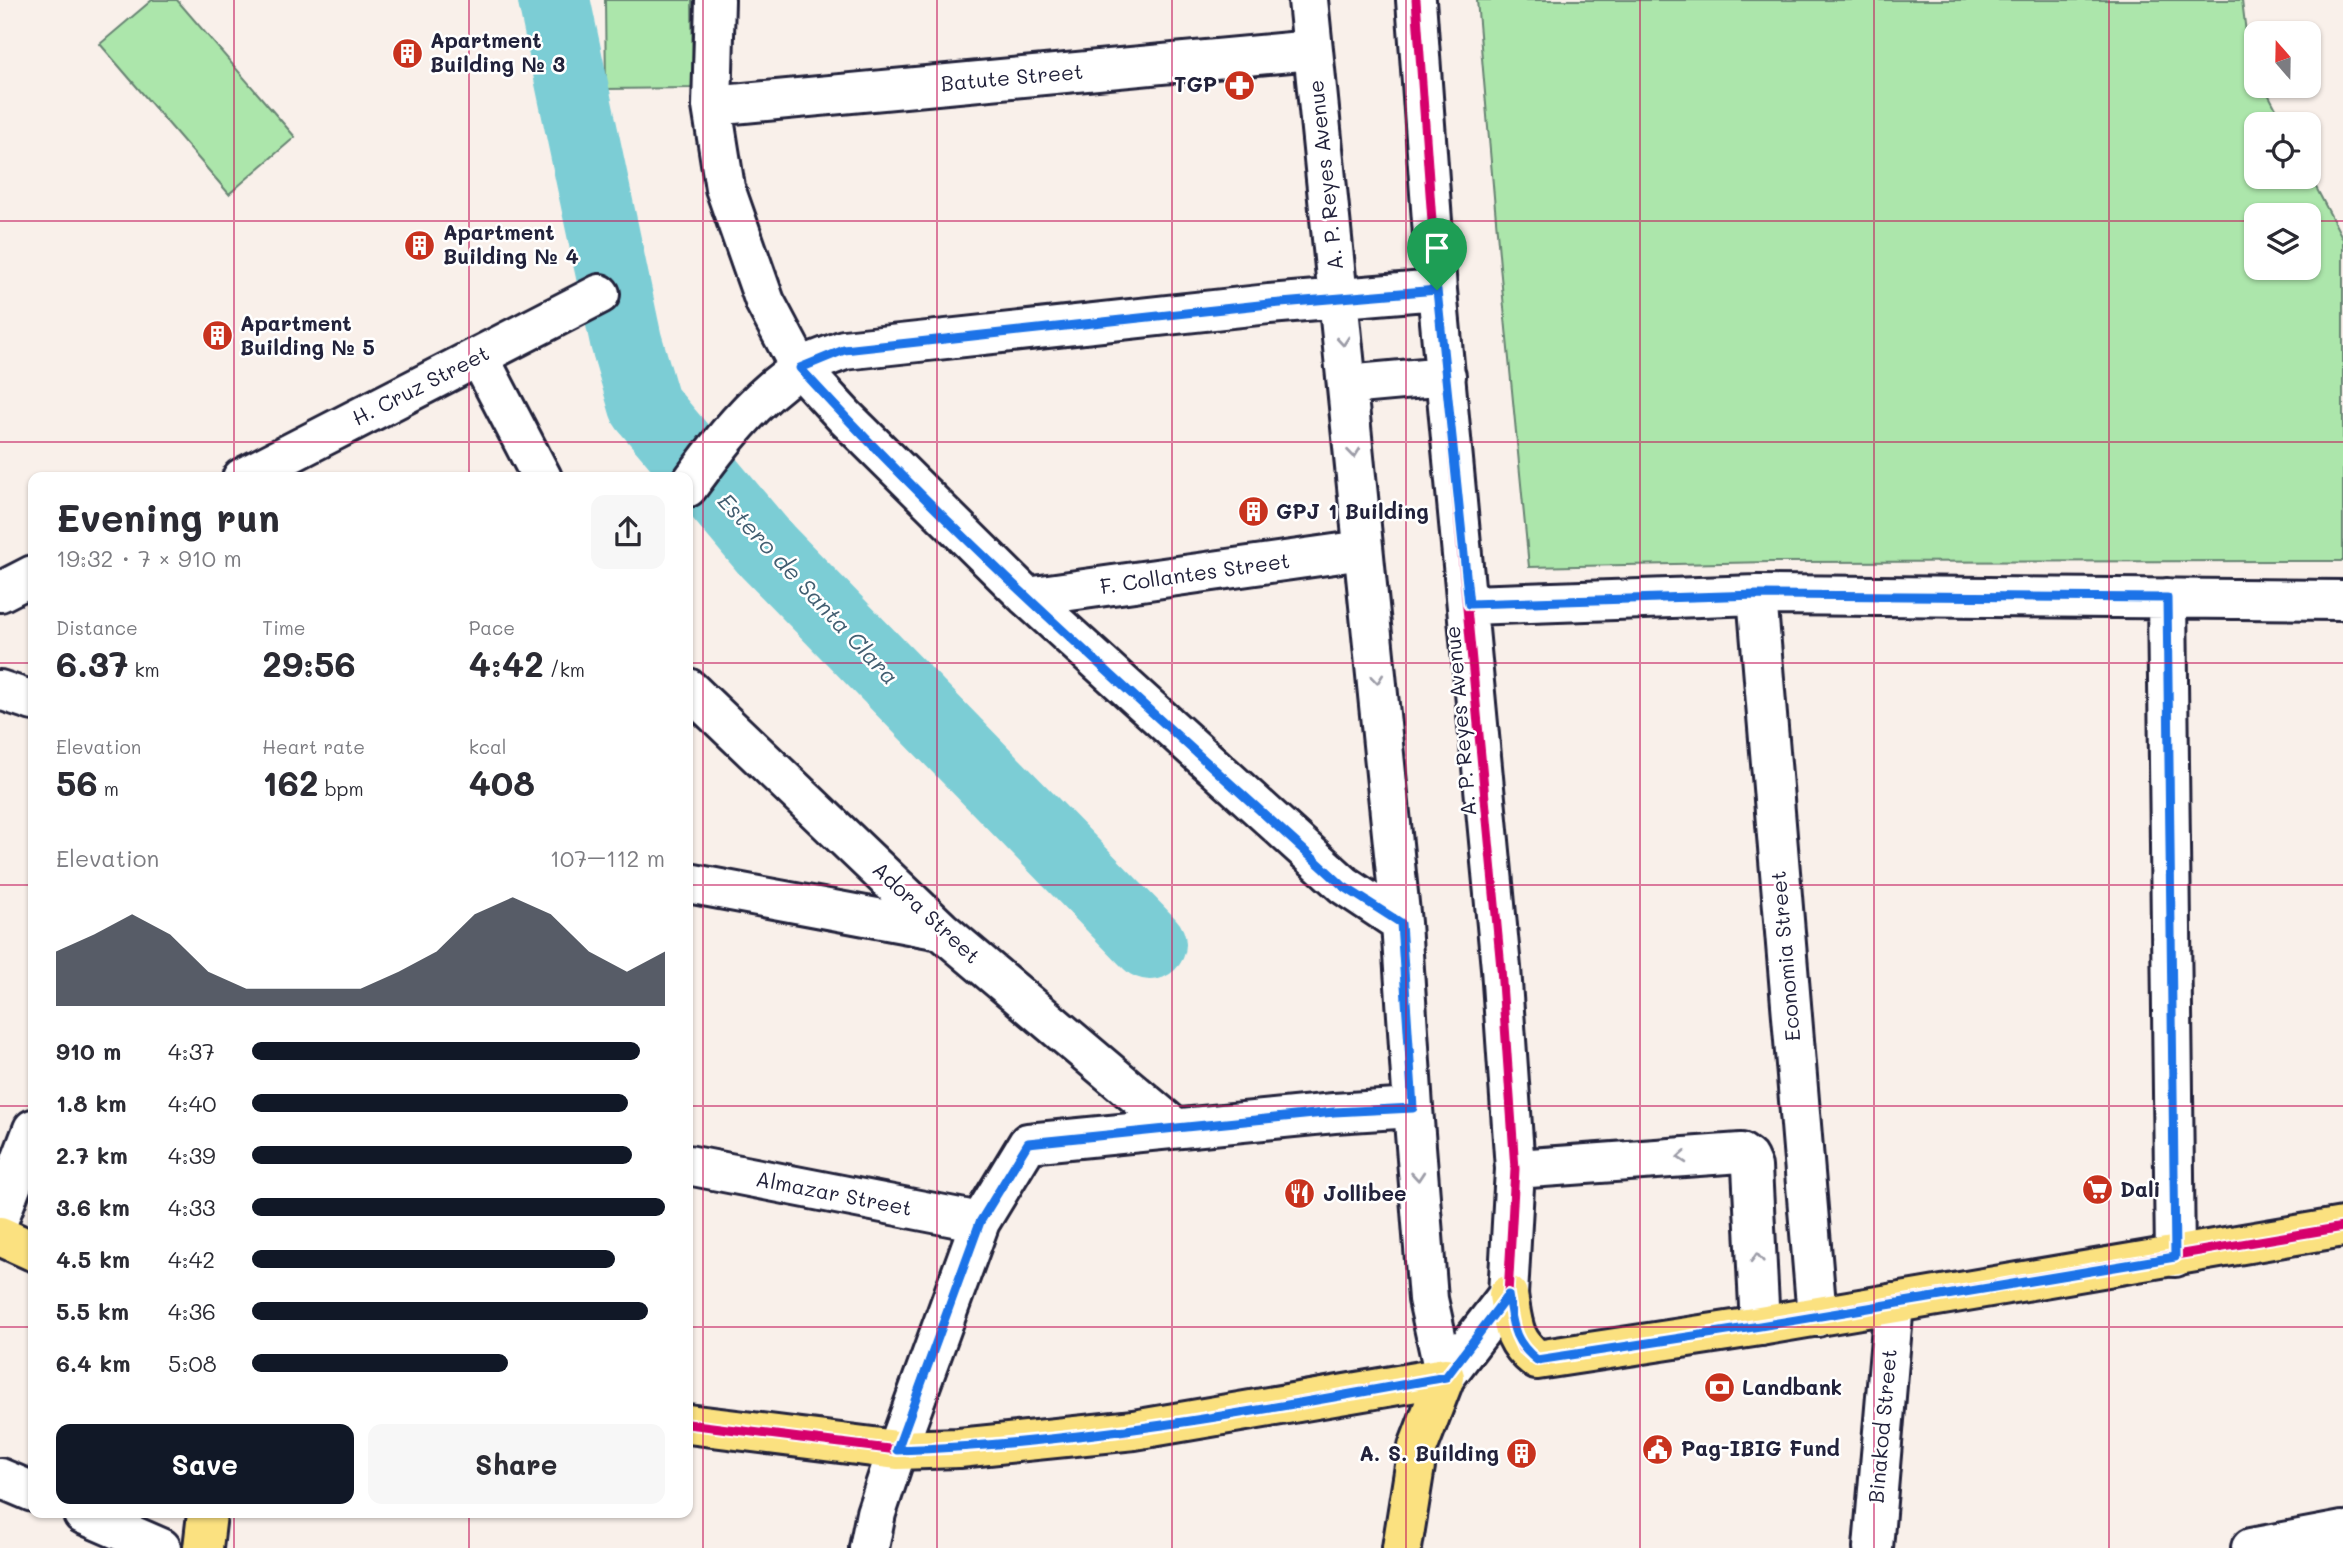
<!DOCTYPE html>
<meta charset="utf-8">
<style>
:root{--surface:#fff;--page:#f7f7f7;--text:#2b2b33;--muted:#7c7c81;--accent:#111827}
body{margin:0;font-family:Mali,sans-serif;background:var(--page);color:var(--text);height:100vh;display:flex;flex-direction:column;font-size:26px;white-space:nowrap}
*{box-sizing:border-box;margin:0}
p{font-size:23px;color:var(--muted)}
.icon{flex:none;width:38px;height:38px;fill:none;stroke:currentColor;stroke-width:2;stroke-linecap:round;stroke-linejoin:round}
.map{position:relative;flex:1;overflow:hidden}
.sheet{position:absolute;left:28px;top:472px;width:665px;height:1046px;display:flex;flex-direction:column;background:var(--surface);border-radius:14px;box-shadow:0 2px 5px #0004}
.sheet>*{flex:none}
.needle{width:46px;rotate:340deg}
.tools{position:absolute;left:2244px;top:21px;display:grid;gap:14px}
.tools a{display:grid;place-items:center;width:77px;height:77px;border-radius:14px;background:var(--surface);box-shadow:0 2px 5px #0004;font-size:35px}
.pin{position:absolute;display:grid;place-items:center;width:60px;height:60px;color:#fff;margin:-72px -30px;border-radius:50% 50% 50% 0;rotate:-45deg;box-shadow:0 0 7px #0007}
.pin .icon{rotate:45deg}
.round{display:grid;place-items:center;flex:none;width:74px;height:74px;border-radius:14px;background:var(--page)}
.head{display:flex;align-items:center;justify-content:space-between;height:119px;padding:0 28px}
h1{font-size:38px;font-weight:700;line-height:52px}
.metrics{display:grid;grid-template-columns:repeat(3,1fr);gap:10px;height:119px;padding:7px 28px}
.metrics div{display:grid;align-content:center}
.metrics b{font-size:35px;font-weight:700}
.metrics small{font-size:19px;font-weight:400}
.metrics p{font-size:19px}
.chart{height:196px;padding:14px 28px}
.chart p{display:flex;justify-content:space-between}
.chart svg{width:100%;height:126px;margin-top:7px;fill:var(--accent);opacity:.7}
.button{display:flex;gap:14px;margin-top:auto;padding:14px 28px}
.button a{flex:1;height:80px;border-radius:14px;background:var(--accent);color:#fff;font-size:28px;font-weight:700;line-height:80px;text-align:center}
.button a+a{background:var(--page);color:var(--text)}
ul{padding:0 28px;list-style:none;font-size:23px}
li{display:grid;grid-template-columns:112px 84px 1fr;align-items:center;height:52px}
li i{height:18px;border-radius:9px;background:var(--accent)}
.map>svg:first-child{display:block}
.green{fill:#ace6ab;stroke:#678473;stroke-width:2;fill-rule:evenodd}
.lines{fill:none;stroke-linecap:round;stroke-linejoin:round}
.river{stroke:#7ccdd5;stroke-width:72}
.minor-casing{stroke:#22223b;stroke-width:44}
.major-casing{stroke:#22223b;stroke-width:44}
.minor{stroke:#fff;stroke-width:38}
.major{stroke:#fbe180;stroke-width:38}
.cycleway-casing{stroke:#fff;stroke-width:13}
.cycleway{stroke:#d6006c;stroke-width:9}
.oneway{stroke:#9c9ca7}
.route-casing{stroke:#fff;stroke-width:14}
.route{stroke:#1a73e8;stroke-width:9}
.grid{fill:none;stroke:#c2185b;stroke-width:2;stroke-opacity:0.55}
.labels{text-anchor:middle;stroke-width:5;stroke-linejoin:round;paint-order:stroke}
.poi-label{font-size:21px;font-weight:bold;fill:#22223b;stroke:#fff;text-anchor:start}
.street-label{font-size:21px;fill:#22223b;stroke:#fff}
.water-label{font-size:23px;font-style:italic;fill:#425e71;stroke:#fff}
</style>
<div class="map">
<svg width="2343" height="1548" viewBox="0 0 2343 1548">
<rect width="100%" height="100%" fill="#f9f0ea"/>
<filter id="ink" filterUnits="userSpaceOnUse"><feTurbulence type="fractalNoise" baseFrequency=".0143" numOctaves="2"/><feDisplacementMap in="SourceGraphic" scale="14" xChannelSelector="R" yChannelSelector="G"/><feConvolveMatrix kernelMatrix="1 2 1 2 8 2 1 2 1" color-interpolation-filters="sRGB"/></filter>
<g filter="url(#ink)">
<path class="green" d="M 152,0 L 177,0 L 295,137 L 229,194 L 100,44 Z
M 605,0 L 692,0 L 693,88 L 606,89 Z
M 1477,0 L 2242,0 L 2249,57 L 2256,69 L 2256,86 L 2264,86 L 2284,124 L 2256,124 L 2256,177 L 2308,177 L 2308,172 L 2343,239 L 2343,561 L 1771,562 L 1529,567 L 1500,266 ZM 2256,215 L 2308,215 L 2308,268 L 2256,268 Z"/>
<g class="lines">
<path class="river" d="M 554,0 L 626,341 L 645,406 L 767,551 L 1150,944"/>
<defs>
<path id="minor" d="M 715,0 L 712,106 L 725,188 L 765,302 L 800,368 L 845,417 L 1027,597 L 1344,885 L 1401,923
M 1308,0 L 1401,923 L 1413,1108 L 1428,1299 L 1445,1377
M 1416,0 L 1437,290 L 1501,968 L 1515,1169 L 1508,1295 L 1445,1377
M 712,106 L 1312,50
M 479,357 L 542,478
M 1347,385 L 1446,376
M 242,478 L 600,294
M 688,487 C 719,444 754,398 799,369 C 812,361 830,356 844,350 L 1269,304 L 1437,290
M 0,592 L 33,575
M 1757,595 L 1817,1317
M 1027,597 L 1363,550
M 2167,598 L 2175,1257
M 1469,605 L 1757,595 L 2343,600
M 688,688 L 941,930 L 1174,1127
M 0,690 L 33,701
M 688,883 L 941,930
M 688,1165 L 980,1222
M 1515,1169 L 1741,1153 L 1748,1158 L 1752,1167 L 1760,1326
M 0,1216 L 33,1129
M 0,1478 L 33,1492
M 83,1514 L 161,1548
M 869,1548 L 876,1513 L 897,1450 L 980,1222 L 1028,1143 L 1334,1113 L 1413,1108
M 1873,1548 L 1894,1303
M 2251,1548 L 2343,1531"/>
<path id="major" d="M 0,1236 L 33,1251
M 1508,1295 C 1513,1324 1512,1340 1537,1360 L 1760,1326 L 2343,1227
M 688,1424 L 897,1450 L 959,1448 L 1134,1430 L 1445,1377
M 203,1548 L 207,1514
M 1402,1548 L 1418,1447 L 1445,1377"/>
</defs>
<use href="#minor" class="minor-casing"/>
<use href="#major" class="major-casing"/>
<use href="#minor" class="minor"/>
<use href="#major" class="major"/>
<defs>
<path id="cycleway" d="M 1416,0 L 1437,290 L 1501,968 L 1515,1169 L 1508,1295 L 1514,1328 L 1522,1348 L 1537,1360 L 1615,1349 L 2343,1227
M 688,1424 L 897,1450 L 959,1448 L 1134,1430 L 1445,1377 L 1508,1295"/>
</defs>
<use href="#cycleway" class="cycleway-casing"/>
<use href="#cycleway" class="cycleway"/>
</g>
<defs><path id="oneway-chevron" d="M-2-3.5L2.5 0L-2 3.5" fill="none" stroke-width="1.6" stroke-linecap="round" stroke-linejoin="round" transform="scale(1.75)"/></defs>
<g class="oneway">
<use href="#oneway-chevron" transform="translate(1343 341) rotate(85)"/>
<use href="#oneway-chevron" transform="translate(1354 453) rotate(84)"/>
<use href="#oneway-chevron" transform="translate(1377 679) rotate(84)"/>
<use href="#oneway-chevron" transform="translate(1682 1157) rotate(176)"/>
<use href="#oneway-chevron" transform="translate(1418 1176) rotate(85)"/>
<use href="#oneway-chevron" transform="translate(1757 1258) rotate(-93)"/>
</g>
</g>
<g class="lines" filter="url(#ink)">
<defs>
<path id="route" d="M 1437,290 L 1469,604 L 1757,595 L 2167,598 L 2175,1257 L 1760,1326 L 1537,1360 C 1512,1340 1513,1324 1508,1295 L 1446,1377 C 1264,1410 1081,1444 897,1450 L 980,1222 L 1028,1143 L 1334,1112 L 1413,1108 L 1401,923 L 1343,886 C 1159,717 968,553 800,368 L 844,350 L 1269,304 Z"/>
</defs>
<use href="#route" class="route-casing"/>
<use href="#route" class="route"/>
</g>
<path class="grid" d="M 234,0 L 234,478M 469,0 L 469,478M 703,0 L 703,1548M 937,0 L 937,1548M 1172,0 L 1172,1548M 1406,0 L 1406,1548M 1640,0 L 1640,1548M 1874,0 L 1874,1548M 2109,0 L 2109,1548M 0,221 L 2256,221M 2308,221 L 2343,221M 0,442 L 2343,442M 0,663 L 33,663M 688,663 L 2343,663M 0,885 L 33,885M 688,885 L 2343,885M 0,1106 L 33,1106M 688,1106 L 2343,1106M 0,1327 L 33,1327M 688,1327 L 2343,1327M 234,1514 L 234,1548M 469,1514 L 469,1548"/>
<defs>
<symbol id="building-disc" viewBox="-11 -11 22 22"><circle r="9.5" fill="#c8321e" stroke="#fff"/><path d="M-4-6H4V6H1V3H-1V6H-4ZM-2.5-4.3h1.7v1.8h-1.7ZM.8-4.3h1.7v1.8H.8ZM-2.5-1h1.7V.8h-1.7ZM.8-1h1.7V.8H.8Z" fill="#fff"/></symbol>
<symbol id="pharmacy-disc" viewBox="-11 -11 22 22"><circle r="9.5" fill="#c8321e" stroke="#fff"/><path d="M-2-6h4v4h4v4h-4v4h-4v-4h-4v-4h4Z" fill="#fff"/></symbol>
<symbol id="supermarket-disc" viewBox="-11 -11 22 22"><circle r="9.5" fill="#c8321e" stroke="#fff"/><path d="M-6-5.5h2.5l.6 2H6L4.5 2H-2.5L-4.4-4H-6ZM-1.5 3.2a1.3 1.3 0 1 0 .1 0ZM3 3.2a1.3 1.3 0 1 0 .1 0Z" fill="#fff"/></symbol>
<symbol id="restaurant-disc" viewBox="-11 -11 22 22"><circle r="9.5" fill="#c8321e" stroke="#fff"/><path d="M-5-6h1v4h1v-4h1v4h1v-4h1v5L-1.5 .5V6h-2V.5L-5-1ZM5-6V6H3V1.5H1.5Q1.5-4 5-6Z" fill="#fff"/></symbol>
<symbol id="bank-disc" viewBox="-11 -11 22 22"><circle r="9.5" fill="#c8321e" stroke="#fff"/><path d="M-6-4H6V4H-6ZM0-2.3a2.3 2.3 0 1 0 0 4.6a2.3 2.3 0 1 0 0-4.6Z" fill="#fff"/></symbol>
<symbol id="civic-disc" viewBox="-11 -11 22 22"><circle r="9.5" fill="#c8321e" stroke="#fff"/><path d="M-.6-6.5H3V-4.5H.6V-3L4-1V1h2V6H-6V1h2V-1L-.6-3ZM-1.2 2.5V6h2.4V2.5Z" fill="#fff"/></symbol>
</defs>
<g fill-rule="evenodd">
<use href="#building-disc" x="390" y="36" width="35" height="35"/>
<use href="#pharmacy-disc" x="1222" y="68" width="35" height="35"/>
<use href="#building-disc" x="402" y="228" width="35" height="35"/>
<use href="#building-disc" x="200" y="318" width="35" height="35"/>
<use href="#building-disc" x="1236" y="494" width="35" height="35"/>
<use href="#supermarket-disc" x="2080" y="1172" width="35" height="35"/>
<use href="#restaurant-disc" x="1282" y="1176" width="35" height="35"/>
<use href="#bank-disc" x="1702" y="1370" width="35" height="35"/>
<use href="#civic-disc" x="1640" y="1432" width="35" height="35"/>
<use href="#building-disc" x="1504" y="1436" width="35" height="35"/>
</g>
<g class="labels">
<g class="poi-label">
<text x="430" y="48">Apartment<tspan x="430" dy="24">Building № 3</tspan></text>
<text x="1217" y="92" text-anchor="end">TGP</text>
<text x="443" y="240">Apartment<tspan x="443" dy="24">Building № 4</tspan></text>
<text x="240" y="331">Apartment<tspan x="240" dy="24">Building № 5</tspan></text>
<text x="1276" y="519">GPJ 1 Building</text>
<text x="2120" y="1197">Dali</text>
<text x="1323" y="1201">Jollibee</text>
<text x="1742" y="1395">Landbank</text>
<text x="1681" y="1456">Pag-IBIG Fund</text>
<text x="1499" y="1461" text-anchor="end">A. S. Building</text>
</g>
<g class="street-label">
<text transform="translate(1012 78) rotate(-5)" y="7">Batute Street</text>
<text transform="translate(1326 175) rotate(-96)" y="7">A. P. Reyes Avenue</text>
<text transform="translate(421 386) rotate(-27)" y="7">H. Cruz Street</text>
<text transform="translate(1195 574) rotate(-8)" y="7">F. Collantes Street</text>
<text transform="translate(1461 721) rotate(-95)" y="7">A. P. Reyes Avenue</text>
<text transform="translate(926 913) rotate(43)" y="7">Adora Street</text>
<text transform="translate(1786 956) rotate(-95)" y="7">Economia Street</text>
<text transform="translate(834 1194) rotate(11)" y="7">Almazar Street</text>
<text transform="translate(1883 1426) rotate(-85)" y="7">Binakod Street</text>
</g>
<g class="water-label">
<text transform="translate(808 589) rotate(47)" y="8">Estero de Santa Clara</text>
</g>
</g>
</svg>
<div class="tools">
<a><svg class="needle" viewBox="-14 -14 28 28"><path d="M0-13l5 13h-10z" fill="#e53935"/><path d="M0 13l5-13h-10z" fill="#7c7c81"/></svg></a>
<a><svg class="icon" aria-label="locate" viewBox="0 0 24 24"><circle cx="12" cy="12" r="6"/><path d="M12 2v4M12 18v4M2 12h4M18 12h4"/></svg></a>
<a><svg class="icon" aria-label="layers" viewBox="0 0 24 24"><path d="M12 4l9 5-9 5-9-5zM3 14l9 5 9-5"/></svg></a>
</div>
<div class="pin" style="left:1437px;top:290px;background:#1e9e55"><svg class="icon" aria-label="arrive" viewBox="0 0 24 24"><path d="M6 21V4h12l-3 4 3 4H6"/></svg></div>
<section class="sheet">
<div class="head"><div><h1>Evening run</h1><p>19:32 · 7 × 910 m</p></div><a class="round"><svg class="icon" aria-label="share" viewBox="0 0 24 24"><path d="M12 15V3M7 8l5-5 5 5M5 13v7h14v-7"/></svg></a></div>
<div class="metrics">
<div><p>Distance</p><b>6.37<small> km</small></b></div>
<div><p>Time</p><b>29:56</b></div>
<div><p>Pace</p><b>4:42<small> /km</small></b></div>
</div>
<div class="metrics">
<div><p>Elevation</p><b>56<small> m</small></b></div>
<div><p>Heart rate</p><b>162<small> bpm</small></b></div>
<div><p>kcal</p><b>408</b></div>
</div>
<div class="chart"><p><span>Elevation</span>107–112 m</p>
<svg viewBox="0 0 160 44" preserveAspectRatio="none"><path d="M0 44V25L10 19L20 12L30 19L40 32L50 38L60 38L70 38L80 38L90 32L100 25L110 12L120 6L130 12L140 25L150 32L160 25V44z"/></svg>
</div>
<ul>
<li><b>910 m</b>4:37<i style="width:94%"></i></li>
<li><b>1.8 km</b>4:40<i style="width:91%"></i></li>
<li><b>2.7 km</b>4:39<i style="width:92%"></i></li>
<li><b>3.6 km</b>4:33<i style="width:100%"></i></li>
<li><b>4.5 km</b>4:42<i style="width:88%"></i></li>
<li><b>5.5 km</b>4:36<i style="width:96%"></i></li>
<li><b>6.4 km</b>5:08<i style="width:62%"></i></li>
</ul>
<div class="button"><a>Save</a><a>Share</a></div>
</section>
</div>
